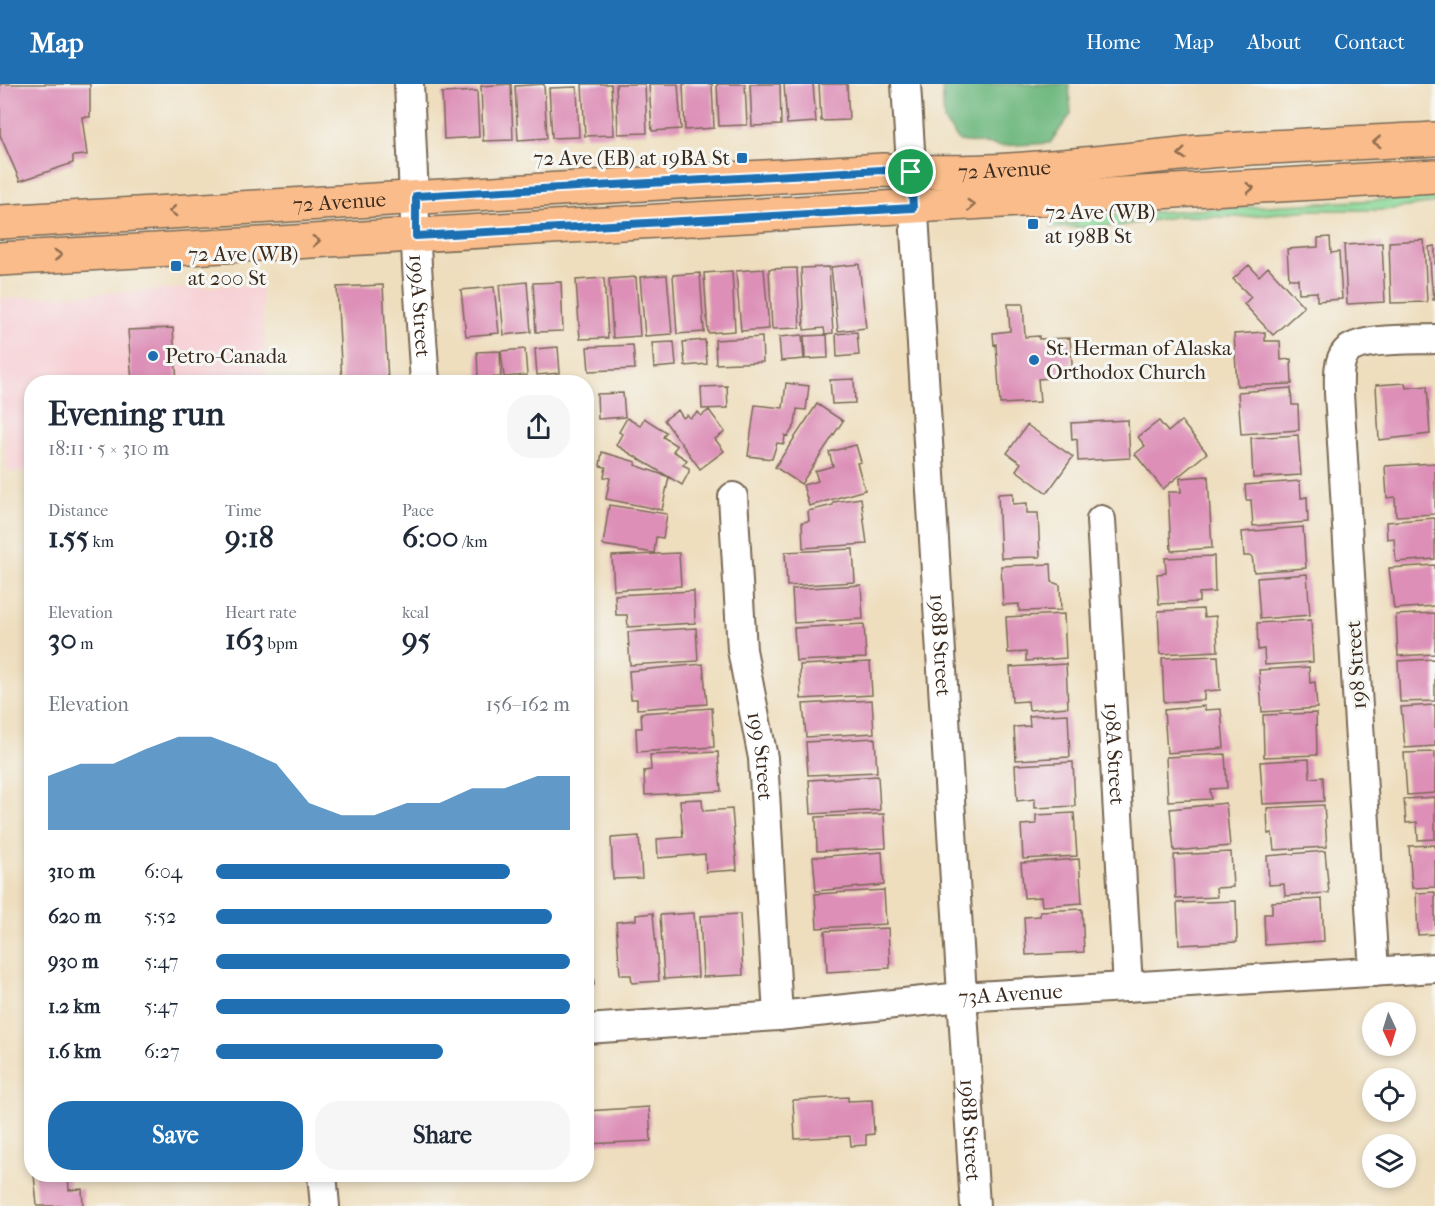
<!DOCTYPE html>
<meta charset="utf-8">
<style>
:root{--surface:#fff;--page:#f6f6f7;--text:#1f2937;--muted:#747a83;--accent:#1f6fb2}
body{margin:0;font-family:"IM FELL French Canon",serif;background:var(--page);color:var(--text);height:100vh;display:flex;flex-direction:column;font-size:22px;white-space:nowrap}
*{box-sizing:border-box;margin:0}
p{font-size:20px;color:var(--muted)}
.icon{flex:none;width:33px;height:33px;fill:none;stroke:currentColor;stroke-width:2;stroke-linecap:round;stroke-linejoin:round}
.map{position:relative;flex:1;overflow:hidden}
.panel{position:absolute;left:24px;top:291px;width:570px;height:807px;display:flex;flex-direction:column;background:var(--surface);border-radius:24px;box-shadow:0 3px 9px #0003}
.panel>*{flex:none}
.needle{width:39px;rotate:176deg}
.fabs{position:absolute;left:1362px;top:918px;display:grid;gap:12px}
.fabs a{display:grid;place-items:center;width:54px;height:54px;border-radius:50%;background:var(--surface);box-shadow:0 3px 9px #0003;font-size:30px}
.pin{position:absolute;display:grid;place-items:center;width:51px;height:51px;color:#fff;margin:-26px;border:3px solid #fff;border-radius:50%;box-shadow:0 2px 6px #0007}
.round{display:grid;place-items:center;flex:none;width:63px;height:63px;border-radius:24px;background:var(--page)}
.overview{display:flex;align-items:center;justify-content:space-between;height:102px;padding:0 24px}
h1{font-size:33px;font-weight:800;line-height:45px}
.metrics{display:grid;grid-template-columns:repeat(3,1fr);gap:9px;height:102px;padding:6px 24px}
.metrics div{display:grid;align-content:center}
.metrics b{font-size:30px;font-weight:800}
.metrics small{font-size:16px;font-weight:400}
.metrics p{font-size:16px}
.chart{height:168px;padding:12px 24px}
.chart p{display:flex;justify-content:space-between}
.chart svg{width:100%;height:108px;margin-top:6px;fill:var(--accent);opacity:.7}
.primary-button{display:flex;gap:12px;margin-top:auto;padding:12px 24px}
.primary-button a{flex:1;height:69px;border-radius:24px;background:var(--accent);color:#fff;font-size:24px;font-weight:800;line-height:69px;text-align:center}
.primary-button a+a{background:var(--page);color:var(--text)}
ul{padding:0 24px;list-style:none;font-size:20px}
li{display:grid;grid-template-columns:96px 72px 1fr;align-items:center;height:45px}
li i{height:15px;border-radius:8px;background:var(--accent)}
header{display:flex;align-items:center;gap:36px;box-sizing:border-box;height:84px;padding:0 30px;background:var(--accent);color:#fff}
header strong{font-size:28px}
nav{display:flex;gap:33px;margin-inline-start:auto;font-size:21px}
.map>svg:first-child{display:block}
.built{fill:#f7cfd4}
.green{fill:#88d796;stroke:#62805a;stroke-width:1.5}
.forest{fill:#6eb87f;stroke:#54714e;stroke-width:1.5}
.building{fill:#dd8fb7}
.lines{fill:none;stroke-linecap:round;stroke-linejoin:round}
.minor-casing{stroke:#7a6956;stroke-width:32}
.major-casing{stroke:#7a6956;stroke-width:36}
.minor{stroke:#fff;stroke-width:28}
.major{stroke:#f9bc8a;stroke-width:33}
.oneway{stroke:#906c4f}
.route-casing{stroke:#fff;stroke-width:12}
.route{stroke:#1f6fb2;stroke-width:8}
.poi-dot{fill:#1f6fb2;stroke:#f6f6f2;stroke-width:2}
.labels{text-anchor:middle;stroke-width:6;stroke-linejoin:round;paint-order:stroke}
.poi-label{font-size:21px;fill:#3b2a1e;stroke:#f6f6f2;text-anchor:start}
.street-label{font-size:21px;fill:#3b2a1e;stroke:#f6f6f2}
</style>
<header>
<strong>Map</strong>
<nav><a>Home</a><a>Map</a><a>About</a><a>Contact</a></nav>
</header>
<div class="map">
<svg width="1435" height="1122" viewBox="0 0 1435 1122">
<rect width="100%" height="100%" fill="#f6f6f2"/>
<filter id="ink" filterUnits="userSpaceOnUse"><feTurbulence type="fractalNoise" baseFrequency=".0167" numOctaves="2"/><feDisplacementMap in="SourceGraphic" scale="12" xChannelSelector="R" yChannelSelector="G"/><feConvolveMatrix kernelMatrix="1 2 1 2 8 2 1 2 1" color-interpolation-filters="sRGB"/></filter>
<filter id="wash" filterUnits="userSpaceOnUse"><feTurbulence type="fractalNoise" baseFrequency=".008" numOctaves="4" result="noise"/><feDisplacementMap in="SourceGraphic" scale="24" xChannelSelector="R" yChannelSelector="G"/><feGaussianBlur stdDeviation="1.35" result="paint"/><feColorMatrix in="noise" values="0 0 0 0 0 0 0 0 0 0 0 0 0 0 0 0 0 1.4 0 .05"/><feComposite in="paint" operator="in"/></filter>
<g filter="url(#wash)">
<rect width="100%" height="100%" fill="#eedebe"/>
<path class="built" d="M 261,200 L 267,298 L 32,298 L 31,387 L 8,388 L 0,326 L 0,215 Z"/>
<path class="green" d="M 1435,113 L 1435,119 L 1385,126 L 1309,126 L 1242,133 L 1179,132 L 1120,142 L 1051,144 L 1051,134 L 1058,134 L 1059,140 L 1076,139 L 1076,133 L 1124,130 L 1125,138 L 1140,137 L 1140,129 Z"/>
<path class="forest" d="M 942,0 L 1069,0 L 1071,30 L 1050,59 L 1000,62 L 959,57 L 944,37 Z"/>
<g id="blocks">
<path class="building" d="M 0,0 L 90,0 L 90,33 L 82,33 L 87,71 L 73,72 L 73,79 L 20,97 L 0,51 Z
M 511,0 L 513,56 L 483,57 L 481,2 Z
M 544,0 L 547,54 L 518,56 L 515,2 Z
M 582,0 L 611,0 L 614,51 L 585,52 Z
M 616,0 L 645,0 L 647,49 L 618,50 Z
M 649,0 L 678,0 L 681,45 L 652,47 Z
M 683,0 L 712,0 L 714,44 L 685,46 Z
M 717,0 L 745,0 L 747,41 L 719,42 Z
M 750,0 L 780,0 L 781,41 L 752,42 Z
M 784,0 L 813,0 L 816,38 L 787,40 Z
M 819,0 L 847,0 L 849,36 L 821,37 Z
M 577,3 L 579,53 L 552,54 L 549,4 Z
M 477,7 L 479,53 L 444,55 L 442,9 Z
M 1330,153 L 1331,169 L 1339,168 L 1342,215 L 1317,217 L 1317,208 L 1299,209 L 1298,195 L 1289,195 L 1287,165 L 1318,163 L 1318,154 Z
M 1424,156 L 1427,218 L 1391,219 L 1389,158 Z
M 1382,159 L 1385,218 L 1347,220 L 1344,161 Z
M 1435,162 L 1435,216 L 1433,216 L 1429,163 Z
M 859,180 L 866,244 L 838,247 L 831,183 Z
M 1249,181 L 1259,192 L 1268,183 L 1304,223 L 1273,251 L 1244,220 L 1251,213 L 1233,195 Z
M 829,183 L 833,249 L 825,250 L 824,244 L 804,246 L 801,184 Z
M 797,184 L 800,244 L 772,245 L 769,185 Z
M 764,185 L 769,245 L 741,247 L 736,187 Z
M 732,187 L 735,247 L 708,249 L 704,189 Z
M 700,189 L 704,248 L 677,250 L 673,191 Z
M 667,191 L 672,250 L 645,252 L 640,193 Z
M 636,193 L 640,252 L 613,254 L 609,195 Z
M 604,194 L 608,254 L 580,255 L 576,196 Z
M 527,198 L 531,248 L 504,251 L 499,201 Z
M 561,198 L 563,247 L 536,248 L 533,199 Z
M 383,201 L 388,298 L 342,298 L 337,203 Z
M 494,203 L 499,249 L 466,252 L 461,206 Z
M 1008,220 L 1023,220 L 1025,253 L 1039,252 L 1039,255 L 1070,254 L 1073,292 L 1038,295 L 1040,318 L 1000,320 L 996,260 L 994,261 L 993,249 L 1010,247 Z
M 173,244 L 177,298 L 132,298 L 128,246 Z
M 857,248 L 859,271 L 837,273 L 836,250 Z
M 1265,248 L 1265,257 L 1280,257 L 1281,276 L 1291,275 L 1292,300 L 1237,302 L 1234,250 Z
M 802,251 L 804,275 L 781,277 L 779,253 Z
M 827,251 L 828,274 L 805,275 L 804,252 Z
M 762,253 L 763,278 L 716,280 L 715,256 Z
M 705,256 L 707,280 L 685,282 L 683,258 Z
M 674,258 L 676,282 L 654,284 L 652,259 Z
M 633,261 L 635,285 L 589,287 L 587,263 Z
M 558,263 L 560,289 L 537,291 L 535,265 Z
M 525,265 L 527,291 L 504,293 L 501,267 Z
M 500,267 L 501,293 L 478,294 L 477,268 Z
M 854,295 L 855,319 L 832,320 L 830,296 Z
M 786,299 L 809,302 L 806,326 L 797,325 L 795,341 L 788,352 L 785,351 L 784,360 L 777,359 L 772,375 L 748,372 L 755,321 L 783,324 Z
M 1405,299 L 1406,304 L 1427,302 L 1430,350 L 1379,356 L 1376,301 Z
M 727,302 L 728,324 L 702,325 L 701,303 Z
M 1291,304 L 1292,321 L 1298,321 L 1299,346 L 1241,350 L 1238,308 Z
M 623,309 L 625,333 L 598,335 L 597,310 Z
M 817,320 L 843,337 L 801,400 L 775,383 Z
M 678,326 L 683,334 L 687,331 L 690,334 L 698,328 L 701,332 L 709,326 L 725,348 L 715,355 L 724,367 L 700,385 L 664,336 Z
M 627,334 L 640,342 L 644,334 L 666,348 L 663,353 L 677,362 L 673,367 L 687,376 L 683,381 L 689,384 L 689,388 L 682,401 L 616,361 L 622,350 L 619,348 Z
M 1128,336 L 1130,374 L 1078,377 L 1077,355 L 1072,356 L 1071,339 Z
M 1159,337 L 1168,348 L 1181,337 L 1207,369 L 1163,405 L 1135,370 L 1145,362 L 1138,353 Z
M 1027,341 L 1073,373 L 1047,409 L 1016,386 L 1021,379 L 1007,369 Z
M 1298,351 L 1301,391 L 1253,394 L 1251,354 Z
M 856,361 L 861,378 L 857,379 L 865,406 L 809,422 L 803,401 L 818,397 L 815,387 L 833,382 L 829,368 Z
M 602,368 L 636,378 L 635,381 L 669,393 L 662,426 L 606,415 L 610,394 L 604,393 L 606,383 L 600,382 Z
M 1435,379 L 1435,430 L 1396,432 L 1395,413 L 1387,414 L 1385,382 Z
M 1208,392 L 1212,464 L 1171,467 L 1168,408 L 1181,408 L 1180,394 Z
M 1300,397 L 1301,414 L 1307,413 L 1308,438 L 1253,442 L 1251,416 L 1246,416 L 1245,401 Z
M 1013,409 L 1013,420 L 1027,419 L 1027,429 L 1038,429 L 1040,473 L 1001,474 L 998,410 Z
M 861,414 L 867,460 L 803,464 L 802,438 L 809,437 L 808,427 L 825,423 L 833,421 L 833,418 Z
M 609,421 L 667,430 L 663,454 L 656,453 L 654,469 L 603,461 Z
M 1435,434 L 1435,475 L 1396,478 L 1394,454 L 1387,455 L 1386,438 Z
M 1303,443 L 1306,484 L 1254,488 L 1252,472 L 1244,472 L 1242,448 Z
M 853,465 L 855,498 L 787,502 L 785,468 Z
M 679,469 L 681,502 L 614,506 L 612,472 Z
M 1214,472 L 1215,508 L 1199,509 L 1199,518 L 1159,520 L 1157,490 L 1166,489 L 1165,474 Z
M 1051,480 L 1052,498 L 1060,501 L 1061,526 L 1019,527 L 1019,520 L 1003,521 L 1001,482 Z
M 1435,481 L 1435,522 L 1394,525 L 1389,484 Z
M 1307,490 L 1310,531 L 1260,535 L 1257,494 Z
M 861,501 L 863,535 L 794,539 L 792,505 Z
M 694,507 L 695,539 L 628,543 L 627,531 L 616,531 L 615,511 Z
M 1203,525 L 1204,533 L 1216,532 L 1218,567 L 1160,570 L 1158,527 Z
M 1435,529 L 1435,570 L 1398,572 L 1396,531 Z
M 1064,530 L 1066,574 L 1026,577 L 1026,568 L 1008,569 L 1006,533 Z
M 1311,536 L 1313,578 L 1265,581 L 1264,565 L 1258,566 L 1257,539 Z
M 864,540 L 866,574 L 796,577 L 794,544 Z
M 696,544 L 698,577 L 630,581 L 628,548 Z
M 1218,572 L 1220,606 L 1204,607 L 1204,616 L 1164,618 L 1162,574 Z
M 1435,575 L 1435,617 L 1400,618 L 1398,577 Z
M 870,578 L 872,611 L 801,615 L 800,581 Z
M 703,580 L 707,620 L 637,625 L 637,615 L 631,615 L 629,587 Z
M 1066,580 L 1068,623 L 1029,626 L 1028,617 L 1012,618 L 1010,583 Z
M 1309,583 L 1310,599 L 1315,598 L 1317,624 L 1262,628 L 1259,586 Z
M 872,616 L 874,649 L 806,653 L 803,620 Z
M 1435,621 L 1435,662 L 1405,664 L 1401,623 Z
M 1205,622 L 1205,626 L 1221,625 L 1224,664 L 1167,669 L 1164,626 Z
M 712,624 L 714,663 L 637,668 L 636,644 L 642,644 L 641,629 Z
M 1316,629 L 1317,671 L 1264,673 L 1263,631 Z
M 1068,630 L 1070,673 L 1016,676 L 1014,643 L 1030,642 L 1029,632 Z
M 875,654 L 877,688 L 808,691 L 806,658 Z
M 588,662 L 591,695 L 586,695 L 586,663 Z
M 718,668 L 721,707 L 645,711 L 644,687 L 651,686 L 650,671 Z
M 1435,668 L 1435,709 L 1407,711 L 1404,669 Z
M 1225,670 L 1227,704 L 1210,705 L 1211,715 L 1168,717 L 1166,673 Z
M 1309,675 L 1310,694 L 1323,693 L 1324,717 L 1263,720 L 1260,678 Z
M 1073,678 L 1075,722 L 1035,724 L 1035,715 L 1017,717 L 1015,681 Z
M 878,692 L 880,726 L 811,730 L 809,696 Z
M 1435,713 L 1435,755 L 1418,756 L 1417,738 L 1406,739 L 1404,715 Z
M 702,715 L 703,727 L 732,725 L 737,786 L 706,788 L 705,770 L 658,774 L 657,755 L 683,753 L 680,716 Z
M 1226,719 L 1230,762 L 1174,767 L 1170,725 Z
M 1324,721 L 1327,763 L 1274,766 L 1272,749 L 1268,750 L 1267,724 Z
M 1074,729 L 1077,772 L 1023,775 L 1021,741 L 1036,740 L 1036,731 Z
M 884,730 L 886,764 L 817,767 L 816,733 Z
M 639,752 L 642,794 L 613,795 L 611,754 Z
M 1435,761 L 1435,803 L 1412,804 L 1409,762 Z
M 1325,767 L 1329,809 L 1285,812 L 1284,800 L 1269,801 L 1267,772 Z
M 882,768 L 884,801 L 816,807 L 813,773 Z
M 1231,768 L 1233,803 L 1216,804 L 1217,813 L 1176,815 L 1174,771 Z
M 1079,775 L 1082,819 L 1042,822 L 1041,813 L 1024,814 L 1021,779 Z
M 884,806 L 886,840 L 817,844 L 815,810 Z
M 1435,808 L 1435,850 L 1418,851 L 1416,809 Z
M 1322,815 L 1324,857 L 1265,861 L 1264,830 L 1272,830 L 1272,818 Z
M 1236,817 L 1237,858 L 1179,861 L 1177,819 Z
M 1082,825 L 1084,868 L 1026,871 L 1024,833 L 1040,832 L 1040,827 Z
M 653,829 L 659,897 L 632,899 L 631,891 L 620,891 L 616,838 L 636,836 L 636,831 Z
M 694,829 L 698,893 L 664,895 L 660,831 Z
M 740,830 L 743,891 L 703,893 L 700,832 Z
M 888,844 L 890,884 L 827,888 L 825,847 Z
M 586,859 L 591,859 L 594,901 L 586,902 Z
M 848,1013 L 848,1017 L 872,1016 L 874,1050 L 866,1051 L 866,1061 L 851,1062 L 850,1052 L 795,1055 L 793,1016 Z
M 649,1023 L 651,1057 L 586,1060 L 586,1027 Z
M 34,1090 L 68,1090 L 69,1106 L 82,1105 L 83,1122 L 37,1122 Z"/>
</g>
</g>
<g filter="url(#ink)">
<use href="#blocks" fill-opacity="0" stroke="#7a6956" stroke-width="1.5"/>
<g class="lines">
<defs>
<g id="minor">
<path id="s1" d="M 409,0 L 417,182 L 425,298"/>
<path id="s2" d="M 906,0 L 975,1122"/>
<path id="s3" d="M 733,413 L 742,566 L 763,674 L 778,932"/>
<path id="s4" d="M 1101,436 L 1128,903"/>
<path d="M 1374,888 L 1339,309 C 1339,296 1337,278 1346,268 C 1360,253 1415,256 1435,255"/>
<path id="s5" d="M 586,945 L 778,932 L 962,913 L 1435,884"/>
<path d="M 322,1090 L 325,1122"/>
</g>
<g id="major">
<path id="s6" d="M 0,138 L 883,86 C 989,93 1094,79 1199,68 C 1277,61 1357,59 1435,55"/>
<path d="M 0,175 L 1435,92"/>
</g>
</defs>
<use href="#minor" class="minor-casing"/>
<use href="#major" class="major-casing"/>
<use href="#minor" class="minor"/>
<use href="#major" class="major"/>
</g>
<defs><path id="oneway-chevron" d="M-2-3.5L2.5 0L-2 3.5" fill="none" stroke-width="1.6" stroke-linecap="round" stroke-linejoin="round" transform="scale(1.5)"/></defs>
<g class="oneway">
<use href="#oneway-chevron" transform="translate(1377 58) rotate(177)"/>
<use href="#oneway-chevron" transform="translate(1182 70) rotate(174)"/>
<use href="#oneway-chevron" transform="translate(1250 104) rotate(-4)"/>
<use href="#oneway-chevron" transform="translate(971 121) rotate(-3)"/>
<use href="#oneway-chevron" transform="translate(173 127) rotate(176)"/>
<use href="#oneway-chevron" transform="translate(316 157) rotate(-3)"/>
<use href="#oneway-chevron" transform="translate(58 171) rotate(-3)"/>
</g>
</g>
<g class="lines" filter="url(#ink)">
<defs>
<path id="route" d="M 882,86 L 911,88 L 913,124 L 416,152 L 416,112 Z"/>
</defs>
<use href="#route" class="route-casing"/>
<use href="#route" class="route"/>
</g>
<g class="poi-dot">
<rect x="736" y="68" width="12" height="12" rx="3"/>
<rect x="1027" y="134" width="12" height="12" rx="3"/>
<rect x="170" y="176" width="12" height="12" rx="3"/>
<circle cx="153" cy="272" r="6"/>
<circle cx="1034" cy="276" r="6"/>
</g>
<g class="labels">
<g class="poi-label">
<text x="730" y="81" text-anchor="end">72 Ave (EB) at 19BA St</text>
<text x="1045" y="135">72 Ave (WB)<tspan x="1045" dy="24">at 198B St</tspan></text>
<text x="188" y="177">72 Ave (WB)<tspan x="188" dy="24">at 200 St</tspan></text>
<text x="1046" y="271">St. Herman of Alaska<tspan x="1046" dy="24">Orthodox Church</tspan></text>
<text x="165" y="279">Petro-Canada</text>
</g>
<g class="street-label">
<text dy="7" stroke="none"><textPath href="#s6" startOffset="1006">72 Avenue</textPath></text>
<text dy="7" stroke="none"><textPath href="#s6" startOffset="340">72 Avenue</textPath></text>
<text dy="7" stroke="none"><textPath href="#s1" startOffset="222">199A Street</textPath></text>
<text dy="7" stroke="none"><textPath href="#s2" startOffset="562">198B Street</textPath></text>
<text transform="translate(1356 581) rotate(-94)" y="7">198 Street</text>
<text dy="7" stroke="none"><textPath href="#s4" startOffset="234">198A Street</textPath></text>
<text dy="7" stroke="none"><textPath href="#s3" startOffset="261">199 Street</textPath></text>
<text dy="7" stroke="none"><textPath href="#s5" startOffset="426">73A Avenue</textPath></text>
<text dy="7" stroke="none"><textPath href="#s2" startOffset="1048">198B Street</textPath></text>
</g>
</g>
</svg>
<div class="fabs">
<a><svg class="needle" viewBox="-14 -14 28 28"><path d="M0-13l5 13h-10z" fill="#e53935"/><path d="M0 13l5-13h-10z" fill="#747a83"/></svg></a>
<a><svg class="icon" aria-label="locate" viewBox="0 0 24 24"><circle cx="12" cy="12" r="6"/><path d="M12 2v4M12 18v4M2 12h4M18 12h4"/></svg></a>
<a><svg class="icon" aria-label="layers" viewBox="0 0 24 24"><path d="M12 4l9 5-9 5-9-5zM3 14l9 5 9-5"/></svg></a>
</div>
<div class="pin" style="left:911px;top:88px;background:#1e9e55"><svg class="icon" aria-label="arrive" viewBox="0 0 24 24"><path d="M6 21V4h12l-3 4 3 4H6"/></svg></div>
<section class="panel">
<div class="overview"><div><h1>Evening run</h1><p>18:11 · 5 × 310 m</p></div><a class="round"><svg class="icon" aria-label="share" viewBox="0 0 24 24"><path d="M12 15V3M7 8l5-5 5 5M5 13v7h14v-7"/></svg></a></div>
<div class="metrics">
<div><p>Distance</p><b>1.55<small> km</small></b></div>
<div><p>Time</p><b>9:18</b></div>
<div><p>Pace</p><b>6:00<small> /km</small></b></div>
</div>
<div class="metrics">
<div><p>Elevation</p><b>30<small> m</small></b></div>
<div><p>Heart rate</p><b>163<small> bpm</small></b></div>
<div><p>kcal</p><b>95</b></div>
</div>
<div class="chart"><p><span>Elevation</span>156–162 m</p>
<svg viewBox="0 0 160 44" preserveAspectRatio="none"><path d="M0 44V22L10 17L20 17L30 11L40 6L50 6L60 11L70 17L80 33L90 38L100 38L110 33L120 33L130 27L140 27L150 22L160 22V44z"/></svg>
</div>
<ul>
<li><b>310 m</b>6:04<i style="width:83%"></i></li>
<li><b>620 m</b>5:52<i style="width:95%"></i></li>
<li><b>930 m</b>5:47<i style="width:100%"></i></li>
<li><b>1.2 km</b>5:47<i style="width:100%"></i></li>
<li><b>1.6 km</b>6:27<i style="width:64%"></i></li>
</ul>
<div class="primary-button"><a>Save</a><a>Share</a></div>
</section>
</div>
